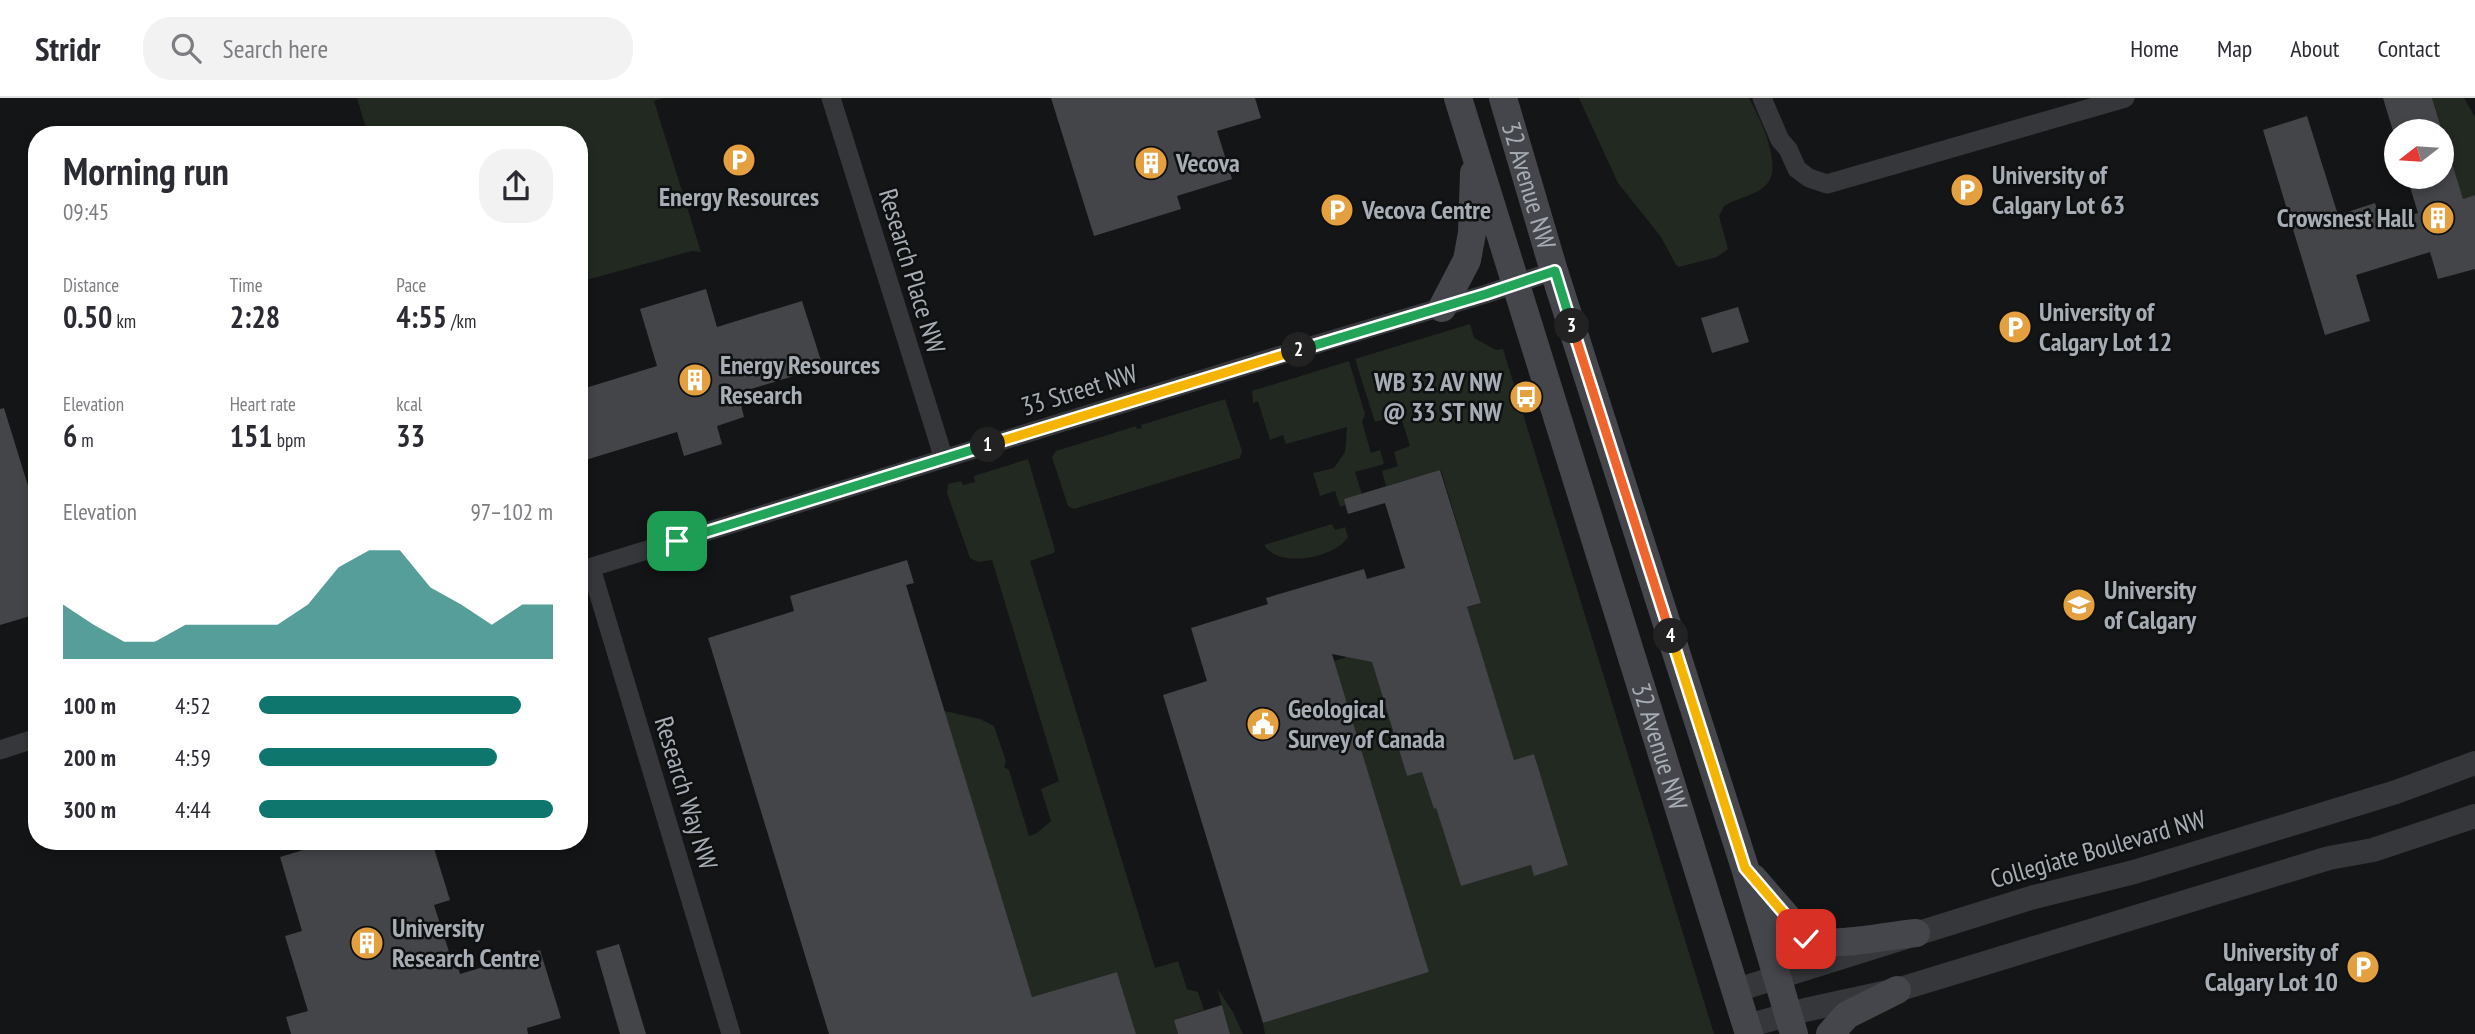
<!DOCTYPE html>
<meta charset="utf-8">
<style>
:root{--surface:#fff;--page:#f2f2f3;--text:#2b2b33;--muted:#7c7c81;--line:#e1e1e2;--accent:#0f766e}
body{margin:0;font-family:"PT Sans Narrow",sans-serif;background:var(--page);color:var(--text);height:100vh;display:flex;flex-direction:column;font-size:26px;white-space:nowrap}
*{box-sizing:border-box;margin:0}
p{font-size:23px;color:var(--muted)}
.icon{flex:none;width:38px;height:38px;fill:none;stroke:currentColor;stroke-width:2;stroke-linecap:round;stroke-linejoin:round}
.map{position:relative;flex:1;overflow:hidden}
.panel{position:absolute;left:28px;top:28px;width:560px;height:724px;display:flex;flex-direction:column;background:var(--surface);border-radius:28px;box-shadow:0 4px 10px #0003}
.panel>*{flex:none}
.needle{width:46px;rotate:253deg}
.fabs{position:absolute;left:2384px;top:21px;display:grid;gap:14px}
.fabs a{display:grid;place-items:center;width:70px;height:70px;border-radius:50%;background:var(--surface);box-shadow:0 4px 10px #0003;font-size:35px}
.pin{position:absolute;display:grid;place-items:center;width:60px;height:60px;color:#fff;margin:-30px;border-radius:14px;box-shadow:0 4px 10px #0006}
.km{position:absolute;width:35px;height:35px;margin:-18px;border-radius:50%;background:#222;color:#fff;font-size:19px;line-height:35px;text-align:center}
.round{display:grid;place-items:center;flex:none;width:74px;height:74px;border-radius:28px;background:var(--page)}
.summary{display:flex;align-items:center;justify-content:space-between;height:119px;padding:0 35px}
h1{font-size:38px;font-weight:700;line-height:52px}
.figures{display:grid;grid-template-columns:repeat(3,1fr);gap:10px;height:119px;padding:7px 35px}
.figures div{display:grid;align-content:center}
.figures b{font-size:30px;font-weight:700}
.figures small{font-size:19px;font-weight:400}
.figures p{font-size:19px}
.chart{height:196px;padding:14px 35px}
.chart p{display:flex;justify-content:space-between}
.chart svg{width:100%;height:126px;margin-top:7px;fill:var(--accent);opacity:.7}
ul{padding:0 35px;list-style:none;font-size:23px}
li{display:grid;grid-template-columns:112px 84px 1fr;align-items:center;height:52px}
li i{height:18px;border-radius:9px;background:var(--accent)}
header{display:flex;align-items:center;gap:42px;box-sizing:border-box;height:98px;padding:0 35px;background:var(--surface);border-bottom:2px solid var(--line)}
header strong{font-size:33px}
nav{display:flex;gap:38px;margin-inline-start:auto;font-size:24px}
.search{width:490px;height:63px;background:var(--page);display:flex;align-items:center;gap:18px;box-sizing:border-box;padding:0 24px;border-radius:28px;color:var(--muted);font-size:26px}
.map>svg:first-child{display:block}
.green{fill:#212921}
.building{fill:#434549}
.lines{fill:none;stroke-linecap:round;stroke-linejoin:round}
.minor{stroke:#36373b;stroke-width:19}
.tertiary{stroke:#36373b;stroke-width:24}
.secondary{stroke:#44464b;stroke-width:28}
.split-1-casing{stroke:#fff;stroke-width:14}
.split-2-casing{stroke:#fff;stroke-width:14}
.split-3-casing{stroke:#fff;stroke-width:14}
.split-4-casing{stroke:#fff;stroke-width:14}
.split-5-casing{stroke:#fff;stroke-width:14}
.split-1{stroke:#22a559;stroke-width:9}
.split-2{stroke:#f5b400;stroke-width:9}
.split-3{stroke:#22a559;stroke-width:9}
.split-4{stroke:#f0652b;stroke-width:9}
.split-5{stroke:#f5b400;stroke-width:9}
.labels{text-anchor:middle;stroke-width:5;stroke-linejoin:round;paint-order:stroke}
.poi-label{font-size:26px;font-weight:bold;fill:#a7adb5;stroke:#0f1011;text-anchor:start}
.street-label{font-size:26px;fill:#a7adb5;stroke:#0f1011}
</style>
<header>
<strong>Stridr</strong>
<div class="search"><svg class="icon" aria-label="search" viewBox="0 0 24 24"><circle cx="10" cy="10" r="6"/><path d="M15 15l6 6"/></svg>Search here</div>
<nav><a>Home</a><a>Map</a><a>About</a><a>Contact</a></nav>
</header>
<div class="map">
<svg width="2475" height="936" viewBox="0 0 2475 936">
<rect width="100%" height="100%" fill="#141516"/>
<path class="green" d="M 357,0 L 663,0 L 654,3 L 701,154 L 692,153 L 579,184 L 579,37 L 368,37 Z
M 1579,0 L 1749,0 C 1760,20 1785,71 1765,88 C 1754,98 1737,100 1724,108 L 1719,118 L 1728,151 L 1717,159 L 1679,169 L 1676,167 L 1661,139 L 1618,85 Z
M 2432,0 L 2464,0 L 2475,19 L 2475,97 L 2463,101 Z
M 1470,226 L 1474,240 L 1496,252 L 1503,251 L 1714,936 L 1265,936 L 1263,925 L 1429,874 L 1334,563 L 1363,554 L 1365,563 L 1372,562 L 1407,678 L 1429,672 L 1434,710 L 1436,710 L 1461,788 L 1531,767 L 1535,777 L 1568,767 L 1534,656 L 1514,662 L 1463,511 L 1481,505 L 1441,372 L 1386,388 L 1382,373 L 1398,368 L 1394,354 L 1410,348 L 1400,316 L 1375,324 L 1355,261 Z
M 1349,263 L 1365,316 L 1362,324 L 1371,355 L 1380,352 L 1384,366 L 1355,374 L 1366,409 L 1348,415 L 1345,407 L 1340,409 L 1335,393 L 1320,398 L 1313,375 L 1334,370 L 1345,354 L 1347,329 L 1286,346 L 1283,337 L 1270,342 L 1258,303 L 1253,305 L 1252,293 Z
M 1225,301 L 1242,353 L 1240,360 L 1074,411 L 1068,408 L 1052,359 L 1056,353 L 1136,328 L 1137,331 L 1142,330 L 1141,327 Z
M 1028,361 L 1055,452 L 1054,455 L 1030,463 L 1155,870 L 1178,863 L 1187,891 L 1198,894 L 1204,912 L 1174,922 L 1178,936 L 1136,936 L 1117,874 L 1032,899 L 944,613 L 980,621 L 994,628 L 1006,663 L 1004,669 L 1009,672 L 1029,738 L 1037,735 L 1051,723 L 1041,691 L 1059,683 L 992,462 L 978,464 L 970,460 L 947,395 L 948,386 L 961,383 L 963,387 L 975,384 L 974,378 Z
M 1332,426 L 1335,432 L 1345,429 L 1348,439 C 1335,460 1279,471 1264,447 Z
M 1217,890 L 1233,914 L 1243,936 L 1230,936 Z"/>
<path class="building" d="M 1051,0 L 1255,0 L 1261,20 L 1217,33 L 1232,81 L 1177,98 L 1181,111 L 1094,138 Z
M 2383,0 L 2432,0 L 2442,33 L 2393,33 Z
M 2307,18 L 2338,117 L 2375,105 L 2381,125 L 2418,115 L 2407,79 L 2441,79 L 2441,46 L 2446,45 L 2463,101 L 2475,97 L 2475,171 L 2438,181 L 2430,154 L 2356,177 L 2370,223 L 2325,237 L 2263,32 Z
M 706,191 L 717,229 L 802,203 L 823,269 L 738,295 L 744,319 L 717,328 L 722,346 L 684,358 L 677,334 L 579,364 L 579,292 L 657,268 L 640,211 Z
M 1738,209 L 1749,244 L 1712,255 L 1701,220 Z
M 4,310 L 37,417 L 37,516 L 0,527 L 0,311 Z
M 1440,372 L 1481,505 L 1467,509 L 1514,662 L 1534,656 L 1568,767 L 1534,778 L 1531,767 L 1461,788 L 1436,710 L 1434,711 L 1422,674 L 1407,678 L 1372,564 L 1332,556 L 1429,874 L 1263,925 L 1163,597 L 1207,583 L 1191,530 L 1268,506 L 1266,500 L 1364,471 L 1367,481 L 1405,470 L 1385,405 L 1348,416 L 1344,401 Z
M 907,462 L 914,485 L 906,487 L 1032,899 L 1117,874 L 1136,936 L 829,936 L 708,540 L 794,513 L 790,498 Z
M 330,744 L 432,744 L 450,802 L 434,807 L 453,866 L 457,864 L 460,876 L 540,852 L 561,920 L 527,930 L 528,936 L 291,936 L 286,919 L 308,913 L 285,838 L 302,833 L 280,759 Z
M 619,846 L 646,936 L 620,936 L 596,853 Z
M 1222,907 L 1230,936 L 1178,936 L 1174,922 Z"/>
<g class="lines">
<path class="minor" d="M 831,0 L 944,361
M 1762,0 L 1780,42 L 1788,51 L 1797,71 L 1809,80 L 1827,86 L 2125,0
M 591,470 L 731,936
M 579,473 L 1307,249 L 1486,196 L 1554,173
M 0,652 L 37,640"/>
<path class="tertiary" d="M 1737,892 L 2034,799 L 2134,774 L 2396,694 L 2475,665
M 1747,928 L 1805,912 L 1897,892 L 2329,760 L 2373,752 L 2475,718"/>
<g class="secondary">
<path id="s1" d="M 1458,0 L 1749,936"/>
<path id="s2" d="M 1503,0 L 1554,173 L 1745,770 L 1794,936"/>
<path d="M 1442,210 L 1467,162 L 1472,135 L 1474,75"/>
<path d="M 1753,780 L 1806,841 C 1835,850 1884,838 1916,835"/>
<path d="M 1830,936 L 1847,917 L 1897,892"/>
</g>
</g>
<g class="lines">
<defs>
<path id="split-1" d="M 677,443 L 988,347"/>
<path id="split-2" d="M 988,347 L 1299,252"/>
<path id="split-3" d="M 1299,252 L 1486,196 L 1555,173 L 1572,228"/>
<path id="split-4" d="M 1572,228 L 1671,538"/>
<path id="split-5" d="M 1671,538 L 1745,770 L 1806,841"/>
</defs>
<use href="#split-1" class="split-1-casing"/>
<use href="#split-2" class="split-2-casing"/>
<use href="#split-3" class="split-3-casing"/>
<use href="#split-4" class="split-4-casing"/>
<use href="#split-5" class="split-5-casing"/>
<use href="#split-1" class="split-1"/>
<use href="#split-2" class="split-2"/>
<use href="#split-3" class="split-3"/>
<use href="#split-4" class="split-4"/>
<use href="#split-5" class="split-5"/>
</g>
<defs>
<symbol id="parking-disc" viewBox="-11 -11 22 22"><circle r="9.5" fill="#e49f3f" stroke="#0f1011"/><path d="M-3.5-5.5H1a3.5 3.5 0 0 1 0 7H-1V5.5H-3.5ZM-1-3.4V-.6H.8a1.4 1.4 0 0 0 0-2.8Z" fill="#fff"/></symbol>
<symbol id="building-disc" viewBox="-11 -11 22 22"><circle r="9.5" fill="#e49f3f" stroke="#0f1011"/><path d="M-4-6H4V6H1V3H-1V6H-4ZM-2.5-4.3h1.7v1.8h-1.7ZM.8-4.3h1.7v1.8H.8ZM-2.5-1h1.7V.8h-1.7ZM.8-1h1.7V.8H.8Z" fill="#fff"/></symbol>
<symbol id="bus-disc" viewBox="-11 -11 22 22"><circle r="9.5" fill="#e49f3f" stroke="#0f1011"/><path d="M-5-6H5V4H4V6H2V4H-2V6H-4V4H-5ZM-3.5-4V0h7V-4ZM-3.5 1.2v1.5H-2V1.2ZM2 1.2v1.5H3.5V1.2Z" fill="#fff"/></symbol>
<symbol id="university-disc" viewBox="-11 -11 22 22"><circle r="9.5" fill="#e49f3f" stroke="#0f1011"/><path d="M0-5L7-2L0 1L-7-2ZM-4 1L0 2.5L4 1V4Q0 6-4 4Z" fill="#fff"/></symbol>
<symbol id="civic-disc" viewBox="-11 -11 22 22"><circle r="9.5" fill="#e49f3f" stroke="#0f1011"/><path d="M-.6-6.5H3V-4.5H.6V-3L4-1V1h2V6H-6V1h2V-1L-.6-3ZM-1.2 2.5V6h2.4V2.5Z" fill="#fff"/></symbol>
</defs>
<g fill-rule="evenodd">
<use href="#parking-disc" x="720" y="43" width="38" height="38"/>
<use href="#building-disc" x="1132" y="46" width="38" height="38"/>
<use href="#parking-disc" x="1948" y="73" width="38" height="38"/>
<use href="#parking-disc" x="1318" y="93" width="38" height="38"/>
<use href="#building-disc" x="2419" y="101" width="38" height="38"/>
<use href="#parking-disc" x="1996" y="210" width="38" height="38"/>
<use href="#building-disc" x="676" y="263" width="38" height="38"/>
<use href="#bus-disc" x="1507" y="280" width="38" height="38"/>
<use href="#university-disc" x="2060" y="488" width="38" height="38"/>
<use href="#civic-disc" x="1244" y="607" width="38" height="38"/>
<use href="#building-disc" x="348" y="826" width="38" height="38"/>
<use href="#parking-disc" x="2344" y="850" width="38" height="38"/>
</g>
<g class="labels">
<g class="poi-label">
<text x="1176" y="74">Vecova</text>
<text x="1992" y="86">University of<tspan x="1992" dy="30">Calgary Lot 63</tspan></text>
<text x="739" y="108" text-anchor="middle">Energy Resources</text>
<text x="1362" y="121">Vecova Centre</text>
<text x="2414" y="129" text-anchor="end">Crowsnest Hall</text>
<text x="2039" y="223">University of<tspan x="2039" dy="30">Calgary Lot 12</tspan></text>
<text x="720" y="276">Energy Resources<tspan x="720" dy="30">Research</tspan></text>
<text x="1502" y="293" text-anchor="end">WB 32 AV NW<tspan x="1502" dy="30">@ 33 ST NW</tspan></text>
<text x="2104" y="501">University<tspan x="2104" dy="30">of Calgary</tspan></text>
<text x="1288" y="620">Geological<tspan x="1288" dy="30">Survey of Canada</tspan></text>
<text x="392" y="839">University<tspan x="392" dy="30">Research Centre</tspan></text>
<text x="2338" y="863" text-anchor="end">University of<tspan x="2338" dy="30">Calgary Lot 10</tspan></text>
</g>
<g class="street-label">
<text dy="9" stroke="none"><textPath href="#s2" startOffset="91">32 Avenue NW</textPath></text>
<text transform="translate(912 173) rotate(73)" y="9">Research Place NW</text>
<text transform="translate(1079 292) rotate(-17)" y="9">33 Street NW</text>
<text dy="9" stroke="none"><textPath href="#s1" startOffset="679">32 Avenue NW</textPath></text>
<text transform="translate(686 695) rotate(73)" y="9">Research Way NW</text>
<text transform="translate(2098 751) rotate(-16)" y="9">Collegiate Boulevard NW</text>
</g>
</g>
</svg>
<div class="fabs">
<a><svg class="needle" viewBox="-14 -14 28 28"><path d="M0-13l5 13h-10z" fill="#e53935"/><path d="M0 13l5-13h-10z" fill="#7c7c81"/></svg></a>
</div>
<div class="pin" style="left:677px;top:443px;background:#1e9e55"><svg class="icon" aria-label="arrive" viewBox="0 0 24 24"><path d="M6 21V4h12l-3 4 3 4H6"/></svg></div>
<div class="pin" style="left:1806px;top:841px;background:#d93025"><svg class="icon" aria-label="check" viewBox="0 0 24 24"><path d="M5 12l5 5 9-10"/></svg></div>
<b class="km" style="left:988px;top:347px">1</b>
<b class="km" style="left:1299px;top:252px">2</b>
<b class="km" style="left:1572px;top:228px">3</b>
<b class="km" style="left:1671px;top:538px">4</b>
<section class="panel">
<div class="summary"><div><h1>Morning run</h1><p>09:45</p></div><a class="round"><svg class="icon" aria-label="share" viewBox="0 0 24 24"><path d="M12 15V3M7 8l5-5 5 5M5 13v7h14v-7"/></svg></a></div>
<div class="figures">
<div><p>Distance</p><b>0.50<small> km</small></b></div>
<div><p>Time</p><b>2:28</b></div>
<div><p>Pace</p><b>4:55<small> /km</small></b></div>
</div>
<div class="figures">
<div><p>Elevation</p><b>6<small> m</small></b></div>
<div><p>Heart rate</p><b>151<small> bpm</small></b></div>
<div><p>kcal</p><b>33</b></div>
</div>
<div class="chart"><p><span>Elevation</span>97–102 m</p>
<svg viewBox="0 0 160 44" preserveAspectRatio="none"><path d="M0 44V25L10 32L20 38L30 38L40 32L50 32L60 32L70 32L80 25L90 12L100 6L110 6L120 19L130 25L140 32L150 25L160 25V44z"/></svg>
</div>
<ul>
<li><b>100 m</b>4:52<i style="width:89%"></i></li>
<li><b>200 m</b>4:59<i style="width:81%"></i></li>
<li><b>300 m</b>4:44<i style="width:100%"></i></li>
</ul>
</section>
</div>
